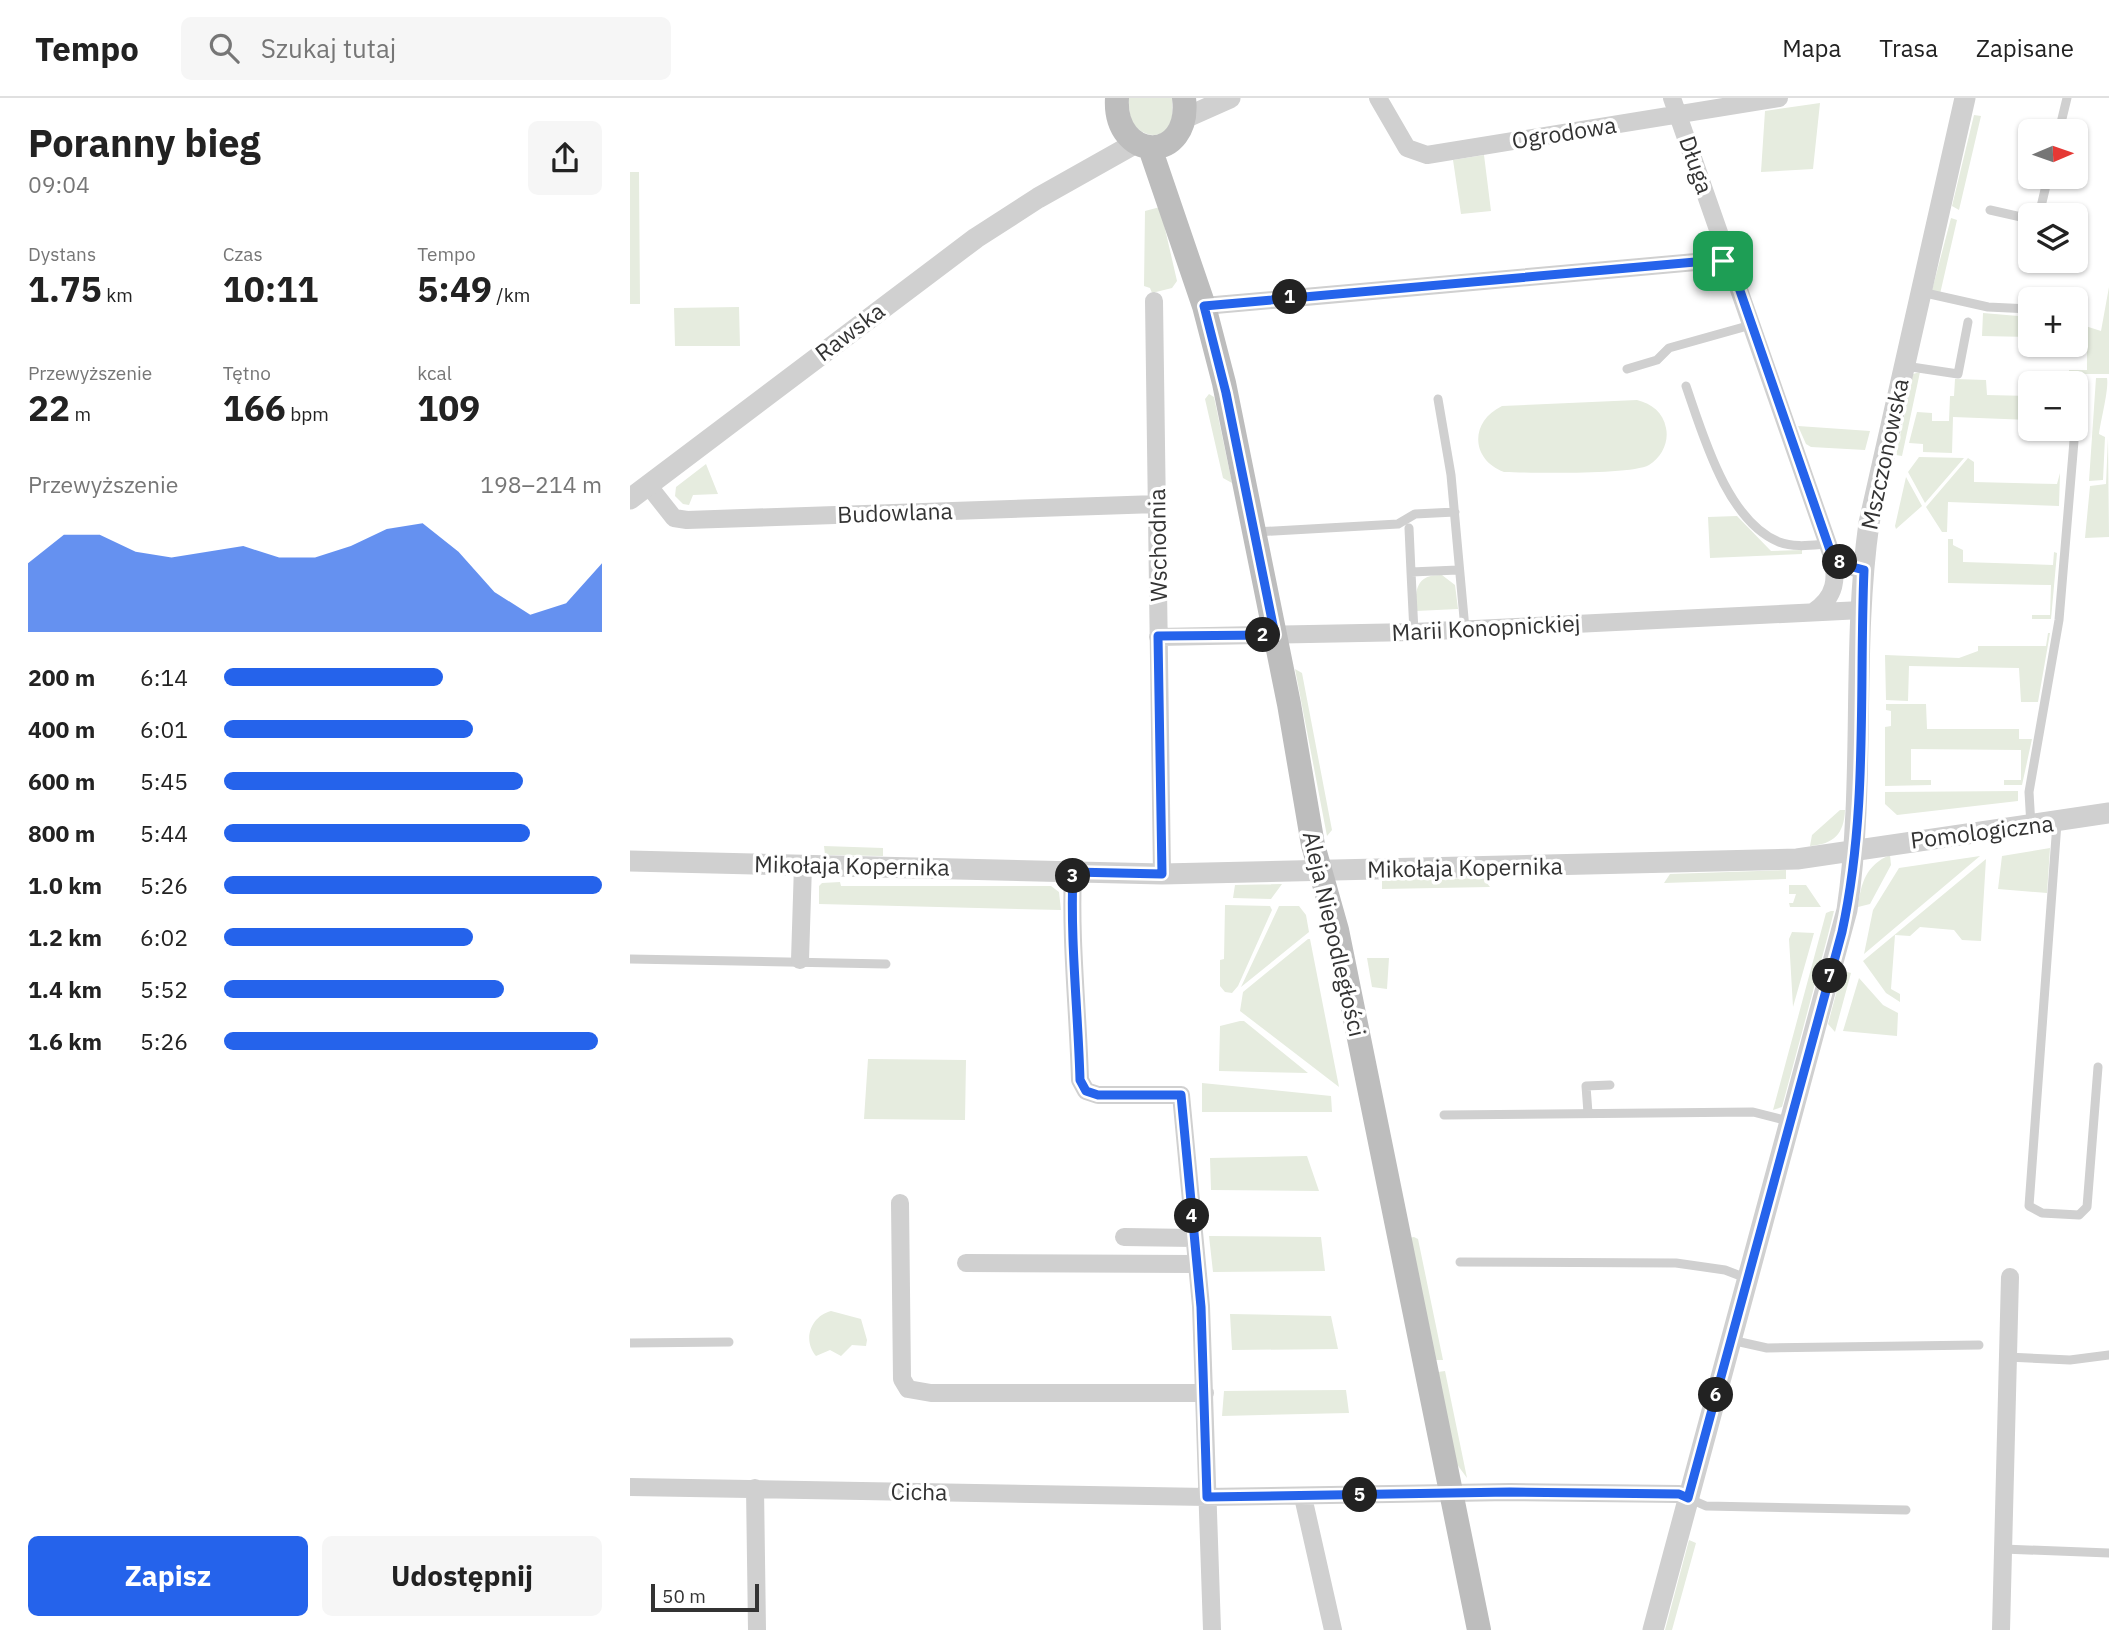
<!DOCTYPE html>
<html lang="pl">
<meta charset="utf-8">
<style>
:root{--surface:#fff;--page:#f6f6f6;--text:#222;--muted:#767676;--line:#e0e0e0;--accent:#2563eb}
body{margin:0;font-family:"IBM Plex Sans",sans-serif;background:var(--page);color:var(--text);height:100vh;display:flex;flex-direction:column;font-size:26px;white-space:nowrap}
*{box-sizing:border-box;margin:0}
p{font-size:23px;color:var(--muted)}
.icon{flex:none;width:38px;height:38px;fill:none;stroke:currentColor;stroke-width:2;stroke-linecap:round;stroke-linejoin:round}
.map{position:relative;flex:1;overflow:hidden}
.drawer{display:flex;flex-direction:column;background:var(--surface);width:630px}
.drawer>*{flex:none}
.needle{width:46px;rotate:88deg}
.buttons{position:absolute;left:1388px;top:21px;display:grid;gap:14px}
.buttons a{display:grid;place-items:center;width:70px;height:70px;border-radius:10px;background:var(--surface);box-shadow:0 2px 5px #0004;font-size:35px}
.scale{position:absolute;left:21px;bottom:18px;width:108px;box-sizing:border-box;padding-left:7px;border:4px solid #333;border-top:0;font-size:19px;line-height:24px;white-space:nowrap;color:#333;-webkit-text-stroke:5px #fff;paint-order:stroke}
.pin{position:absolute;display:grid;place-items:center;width:60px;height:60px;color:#fff;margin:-30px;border-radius:14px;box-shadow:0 4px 10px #0006}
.km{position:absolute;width:35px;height:35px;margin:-18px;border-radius:50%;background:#222;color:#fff;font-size:19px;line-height:35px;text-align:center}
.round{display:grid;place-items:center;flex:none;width:74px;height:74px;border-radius:10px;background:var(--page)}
.overview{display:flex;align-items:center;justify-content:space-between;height:119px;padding:0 28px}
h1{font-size:38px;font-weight:700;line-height:52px}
.figures{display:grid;grid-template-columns:repeat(3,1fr);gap:10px;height:119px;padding:7px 28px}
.figures div{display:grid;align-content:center}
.figures b{font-size:35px;font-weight:700}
.figures small{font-size:19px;font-weight:400}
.figures p{font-size:19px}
.chart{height:196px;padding:14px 28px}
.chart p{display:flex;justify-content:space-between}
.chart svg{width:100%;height:126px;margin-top:7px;fill:var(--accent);opacity:.7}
.action{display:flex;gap:14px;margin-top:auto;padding:14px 28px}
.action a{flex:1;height:80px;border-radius:10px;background:var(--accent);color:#fff;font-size:28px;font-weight:700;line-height:80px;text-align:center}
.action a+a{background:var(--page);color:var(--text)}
ul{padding:0 28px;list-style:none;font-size:23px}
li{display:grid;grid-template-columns:112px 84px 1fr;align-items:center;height:52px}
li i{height:18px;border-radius:9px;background:var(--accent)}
header{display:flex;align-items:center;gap:42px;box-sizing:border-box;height:98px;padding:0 35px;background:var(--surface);border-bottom:2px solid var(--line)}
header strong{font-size:33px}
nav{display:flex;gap:38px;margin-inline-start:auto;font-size:24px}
.search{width:490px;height:63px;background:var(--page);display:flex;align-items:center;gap:18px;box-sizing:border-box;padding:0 24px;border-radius:10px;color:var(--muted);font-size:26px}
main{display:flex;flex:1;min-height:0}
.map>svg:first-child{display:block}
.green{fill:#e6ecdf}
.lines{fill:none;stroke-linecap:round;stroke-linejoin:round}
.service{stroke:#d0d0d0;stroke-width:9}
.minor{stroke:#d0d0d0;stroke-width:18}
.tertiary{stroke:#d0d0d0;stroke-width:21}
.secondary{stroke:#bdbdbd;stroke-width:24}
.route-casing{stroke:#fff;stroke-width:14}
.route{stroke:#2563eb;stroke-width:9}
.labels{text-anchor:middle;stroke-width:7;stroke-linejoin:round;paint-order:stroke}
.street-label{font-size:23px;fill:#333;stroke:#fff}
</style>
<header>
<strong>Tempo</strong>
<div class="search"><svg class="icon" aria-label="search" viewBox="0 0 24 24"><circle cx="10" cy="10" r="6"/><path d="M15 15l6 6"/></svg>Szukaj tutaj</div>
<nav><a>Mapa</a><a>Trasa</a><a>Zapisane</a></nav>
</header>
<main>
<section class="drawer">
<div class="overview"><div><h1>Poranny bieg</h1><p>09:04</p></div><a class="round"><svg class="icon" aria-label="share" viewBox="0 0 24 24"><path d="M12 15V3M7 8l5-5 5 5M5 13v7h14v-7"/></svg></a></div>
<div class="figures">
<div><p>Dystans</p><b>1.75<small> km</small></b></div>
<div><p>Czas</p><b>10:11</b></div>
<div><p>Tempo</p><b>5:49<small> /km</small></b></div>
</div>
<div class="figures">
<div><p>Przewyższenie</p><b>22<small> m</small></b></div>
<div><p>Tętno</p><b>166<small> bpm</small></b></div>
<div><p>kcal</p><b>109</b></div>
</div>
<div class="chart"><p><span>Przewyższenie</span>198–214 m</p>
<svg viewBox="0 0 160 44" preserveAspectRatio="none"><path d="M0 44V20L10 10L20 10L30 16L40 18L50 16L60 14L70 18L80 18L90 14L100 8L110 6L120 16L130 30L140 38L150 34L160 20V44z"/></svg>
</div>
<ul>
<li><b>200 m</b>6:14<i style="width:58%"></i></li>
<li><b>400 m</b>6:01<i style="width:66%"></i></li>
<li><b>600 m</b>5:45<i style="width:79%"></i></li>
<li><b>800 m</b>5:44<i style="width:81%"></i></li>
<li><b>1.0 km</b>5:26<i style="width:100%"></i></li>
<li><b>1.2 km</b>6:02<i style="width:66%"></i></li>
<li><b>1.4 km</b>5:52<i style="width:74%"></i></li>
<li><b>1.6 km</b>5:26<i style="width:99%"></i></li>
</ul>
<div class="action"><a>Zapisz</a><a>Udostępnij</a></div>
</section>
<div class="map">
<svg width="1479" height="1532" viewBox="0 0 1479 1532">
<rect width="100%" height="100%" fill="#fff"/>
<path class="green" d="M 499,0 L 542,0 C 542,7 543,17 541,23 C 535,44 510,39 502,23 C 499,17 499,7 499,0 Z
M 1190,5 L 1183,71 L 1131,74 L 1135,13 Z
M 1344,17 L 1351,18 L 1329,112 L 1322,108 Z
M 854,57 L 861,113 L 831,116 L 823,62 Z
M 0,74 L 9,74 L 10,206 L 0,206 Z
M 530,109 L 547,183 L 542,190 L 522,195 L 520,190 L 514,188 L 515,113 Z
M 1321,120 L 1327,122 L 1310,196 L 1301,196 Z
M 1479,189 L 1479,276 L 1439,276 L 1439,272 L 1457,272 L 1457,241 L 1446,240 L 1446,225 L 1471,233 Z
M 109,209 L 110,248 L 45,248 L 44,210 Z
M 1353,215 L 1400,219 L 1400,239 L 1352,238 Z
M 1290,274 L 1272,358 L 1266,357 L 1283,276 Z
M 1466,280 L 1477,280 C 1479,291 1471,321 1469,336 L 1475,339 L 1473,382 L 1459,383 Z
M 1325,281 L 1356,282 L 1357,297 L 1400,298 L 1400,322 L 1323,319 L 1322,355 L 1293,354 L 1293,346 L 1279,345 L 1287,314 L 1302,315 L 1302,323 L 1319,323 L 1320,298 L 1324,298 Z
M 579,296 L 584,299 L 602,385 L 593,380 L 575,301 Z
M 1007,302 C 1022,306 1033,314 1036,330 C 1039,344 1032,359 1019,367 C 1001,377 901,375 874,374 C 841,362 839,324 872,308 Z
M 1168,328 L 1240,333 L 1235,352 L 1181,349 L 1176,346 Z
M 1478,340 L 1479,439 L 1455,440 L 1460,388 L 1476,386 Z
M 1289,359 L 1334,360 L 1295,405 L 1278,374 Z
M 1338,360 L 1344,364 L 1344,384 L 1427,386 L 1430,375 L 1429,408 L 1318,404 L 1317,434 L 1312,434 L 1296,409 Z
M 76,366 L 88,396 L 63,397 L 59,407 L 53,406 L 45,398 L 46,389 Z
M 1276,379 L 1292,408 L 1266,431 L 1265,428 Z
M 1107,418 L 1141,453 L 1172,452 L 1172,456 L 1080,460 L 1078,419 Z
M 1318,441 L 1323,441 L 1323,447 L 1333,452 L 1333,464 L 1423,467 L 1424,454 L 1427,455 L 1421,521 L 1402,521 L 1402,517 L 1420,517 L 1421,487 L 1318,485 Z
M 812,477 L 825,487 L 828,511 L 786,513 C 785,492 786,476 812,477 Z
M 1418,535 L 1420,535 L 1408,604 L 1391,604 L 1389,570 L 1279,568 L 1278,603 L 1256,602 L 1255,557 L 1329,560 L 1348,553 L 1348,548 L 1416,548 Z
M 665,571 L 672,575 L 702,732 L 697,738 Z
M 1256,606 L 1296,606 L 1297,631 L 1389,631 L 1389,641 L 1402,641 L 1392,687 L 1374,687 L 1374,682 L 1391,682 L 1391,652 L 1281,651 L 1281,682 L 1301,682 L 1301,687 L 1255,688 L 1255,629 L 1261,628 L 1261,613 L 1256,612 Z
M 1388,693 L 1388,703 L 1267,717 L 1255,706 L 1255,694 Z
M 1210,712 L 1215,712 C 1214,736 1204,746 1180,748 L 1182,737 Z
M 194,748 L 253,750 L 253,758 L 195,757 Z
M 1420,750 L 1417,795 L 1368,791 L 1372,758 Z
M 1260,757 L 1261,767 L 1240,806 L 1228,809 C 1231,785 1236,767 1260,757 Z
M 1350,758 L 1234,856 L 1243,812 L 1269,770 Z
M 1356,761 L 1351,843 L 1332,842 L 1324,832 L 1290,829 L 1280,838 L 1265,837 L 1261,891 L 1270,896 L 1270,904 L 1256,895 L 1233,863 Z
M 1156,772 L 1156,781 L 1034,785 L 1040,776 Z
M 853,780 L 860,789 L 752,791 L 752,782 Z
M 210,784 L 211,788 L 421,788 L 429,794 L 431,812 L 189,806 L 189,788 L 192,785 Z
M 652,786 L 641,801 L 603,800 L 605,787 Z
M 1159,787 L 1176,787 L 1191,809 L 1160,809 L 1159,805 L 1163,805 L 1166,796 L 1159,796 Z
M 595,807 L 640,808 L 642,812 L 608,888 L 602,895 L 595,894 L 590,888 L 590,862 L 594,861 Z
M 649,808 L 669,808 L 676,817 L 679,834 L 611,889 Z
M 1201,813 L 1204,813 L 1198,837 L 1152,1009 L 1143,1012 L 1196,815 Z
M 1162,834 L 1184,835 L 1163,909 L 1159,841 Z
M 678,841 L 680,841 L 709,989 L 610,913 L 613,894 Z
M 737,860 L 759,860 L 757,891 L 742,889 Z
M 1217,874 L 1221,875 L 1205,934 L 1198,926 L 1211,877 Z
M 1229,880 L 1253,907 L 1268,915 L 1267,938 L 1213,933 Z
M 610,923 L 614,923 L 678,975 L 589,973 L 590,928 Z
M 238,961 L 336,962 L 335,1022 L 234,1021 Z
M 572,985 L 701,998 L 702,1014 L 572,1014 Z
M 677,1058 L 689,1093 L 581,1092 L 580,1060 Z
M 579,1138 L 691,1139 L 695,1173 L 583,1174 Z
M 784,1139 L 788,1141 L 813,1262 L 805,1262 L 779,1140 Z
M 201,1213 L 231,1221 L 237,1242 L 236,1248 L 222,1247 L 211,1258 L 200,1252 L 186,1258 C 172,1242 181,1218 201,1213 Z
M 600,1216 L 701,1218 L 708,1251 L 602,1252 Z
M 815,1273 L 837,1380 L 826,1365 L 808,1274 Z
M 716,1292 L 719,1315 L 592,1318 L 594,1293 Z
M 1059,1442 L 1066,1445 L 1042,1532 L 1035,1532 Z"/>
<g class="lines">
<path class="service" d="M 1429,33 L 1437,0
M 1360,112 L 1400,121
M 1409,117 L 1418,79
M 1446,131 L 1451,133
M 1291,194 L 1358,209 L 1400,211
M 1275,268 L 1328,276 L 1338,224
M 997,271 L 1027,262 L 1039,250 L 1121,227
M 1056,288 C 1073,337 1097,423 1149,444 C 1164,450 1183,447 1198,446
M 808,301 L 821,377 L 835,531
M 1446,327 L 1448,280
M 779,430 L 781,474 L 828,472
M 626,434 L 768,426 L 785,416 L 825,414
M 781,474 L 784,534
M 1427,725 L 1399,1108 L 1412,1115 L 1449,1117 L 1457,1109 L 1468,969
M 1401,728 L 1399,694 L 1429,522 L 1445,331
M 0,861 L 256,866
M 958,1015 L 956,988 L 980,987
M 814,1017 L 1123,1014 L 1158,1023
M 830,1164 L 1046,1165 L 1095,1172 L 1116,1180
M 1101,1242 L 1137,1250 L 1349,1247
M 0,1245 L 99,1244
M 1377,1259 L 1440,1262 L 1479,1257
M 1060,1401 L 1076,1408 L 1276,1412
M 1373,1451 L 1479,1455"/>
<path class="minor" d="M 748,0 L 777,50 L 797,57 L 1149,0
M 1042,0 L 1201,455 L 1215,467 L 1234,472
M 524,203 L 532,776
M 574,208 L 1099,161
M 18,387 L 44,420 L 57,422 L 527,406
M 1183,514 C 1206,499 1208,480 1201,455
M 528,539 L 784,534 L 1232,512
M 443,774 C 440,843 448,912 450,982 L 456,993 L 468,997 L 551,997 L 571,1208 L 582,1532
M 170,862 L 173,767
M 270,1105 L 272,1281 L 278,1291 L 301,1295 L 575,1295
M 494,1139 L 564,1140
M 336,1165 L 566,1166
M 0,1389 L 577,1399 L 880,1394 L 1049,1396 L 1058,1400
M 125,1390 L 127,1532
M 673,1399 L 703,1532
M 1371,1532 L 1380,1179"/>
<path class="tertiary" d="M 555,20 L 600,0
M 0,401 L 346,140 L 408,100 L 504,46
M 0,763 L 532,776 L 1167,761 L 1479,715
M 1023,1532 L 1217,812 C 1236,683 1221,553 1239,425 L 1335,0"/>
<path class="secondary" d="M 487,0 C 483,64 562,67 554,0
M 520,50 L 574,208 L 594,285 L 659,606 L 683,747 L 707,832 L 849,1532"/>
</g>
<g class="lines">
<defs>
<path id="route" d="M 1099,161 L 1201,455 L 1215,467 L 1234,472 C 1229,592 1238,715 1212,834 L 1058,1400 L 1049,1396 L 880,1394 L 577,1399 L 571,1209 L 551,997 L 468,997 L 456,993 L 450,982 C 448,912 440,843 443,774 L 532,776 L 528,538 L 645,537 L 596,295 L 574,208 Z"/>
</defs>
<use href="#route" class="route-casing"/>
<use href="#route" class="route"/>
</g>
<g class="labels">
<g class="street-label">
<text transform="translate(934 35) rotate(-9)" y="8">Ogrodowa</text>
<text transform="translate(1066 67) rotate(71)" y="8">Długa</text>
<text transform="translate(220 234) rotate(-37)" y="8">Rawska</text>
<text transform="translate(1255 356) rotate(-78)" y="8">Mszczonowska</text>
<text transform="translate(265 415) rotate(-2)" y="8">Budowlana</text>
<text transform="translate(528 447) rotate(-91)" y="8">Wschodnia</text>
<text transform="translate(856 530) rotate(-3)" y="8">Marii Konopnickiej</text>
<text transform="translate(1352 734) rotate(-7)" y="8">Pomologiczna</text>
<text transform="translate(222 768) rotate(1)" y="8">Mikołaja Kopernika</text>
<text transform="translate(835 770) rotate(-1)" y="8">Mikołaja Kopernika</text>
<text transform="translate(704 836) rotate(77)" y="8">Aleja Niepodległości</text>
<text transform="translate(289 1394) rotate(1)" y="8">Cicha</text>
</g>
</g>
</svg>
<div class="buttons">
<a><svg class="needle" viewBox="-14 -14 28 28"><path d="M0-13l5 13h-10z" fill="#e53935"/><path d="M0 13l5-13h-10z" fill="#767676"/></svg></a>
<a><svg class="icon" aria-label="layers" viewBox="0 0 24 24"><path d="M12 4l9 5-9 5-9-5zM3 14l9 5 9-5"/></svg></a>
<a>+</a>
<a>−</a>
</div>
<div class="scale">50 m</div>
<div class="pin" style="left:1093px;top:163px;background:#1e9e55"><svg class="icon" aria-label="arrive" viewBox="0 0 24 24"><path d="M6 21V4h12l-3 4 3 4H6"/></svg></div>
<b class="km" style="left:660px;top:199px">1</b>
<b class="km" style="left:633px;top:537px">2</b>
<b class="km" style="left:443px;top:778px">3</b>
<b class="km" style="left:562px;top:1118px">4</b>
<b class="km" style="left:730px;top:1397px">5</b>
<b class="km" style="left:1086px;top:1297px">6</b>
<b class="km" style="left:1200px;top:878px">7</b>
<b class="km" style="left:1210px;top:464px">8</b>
</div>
</main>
